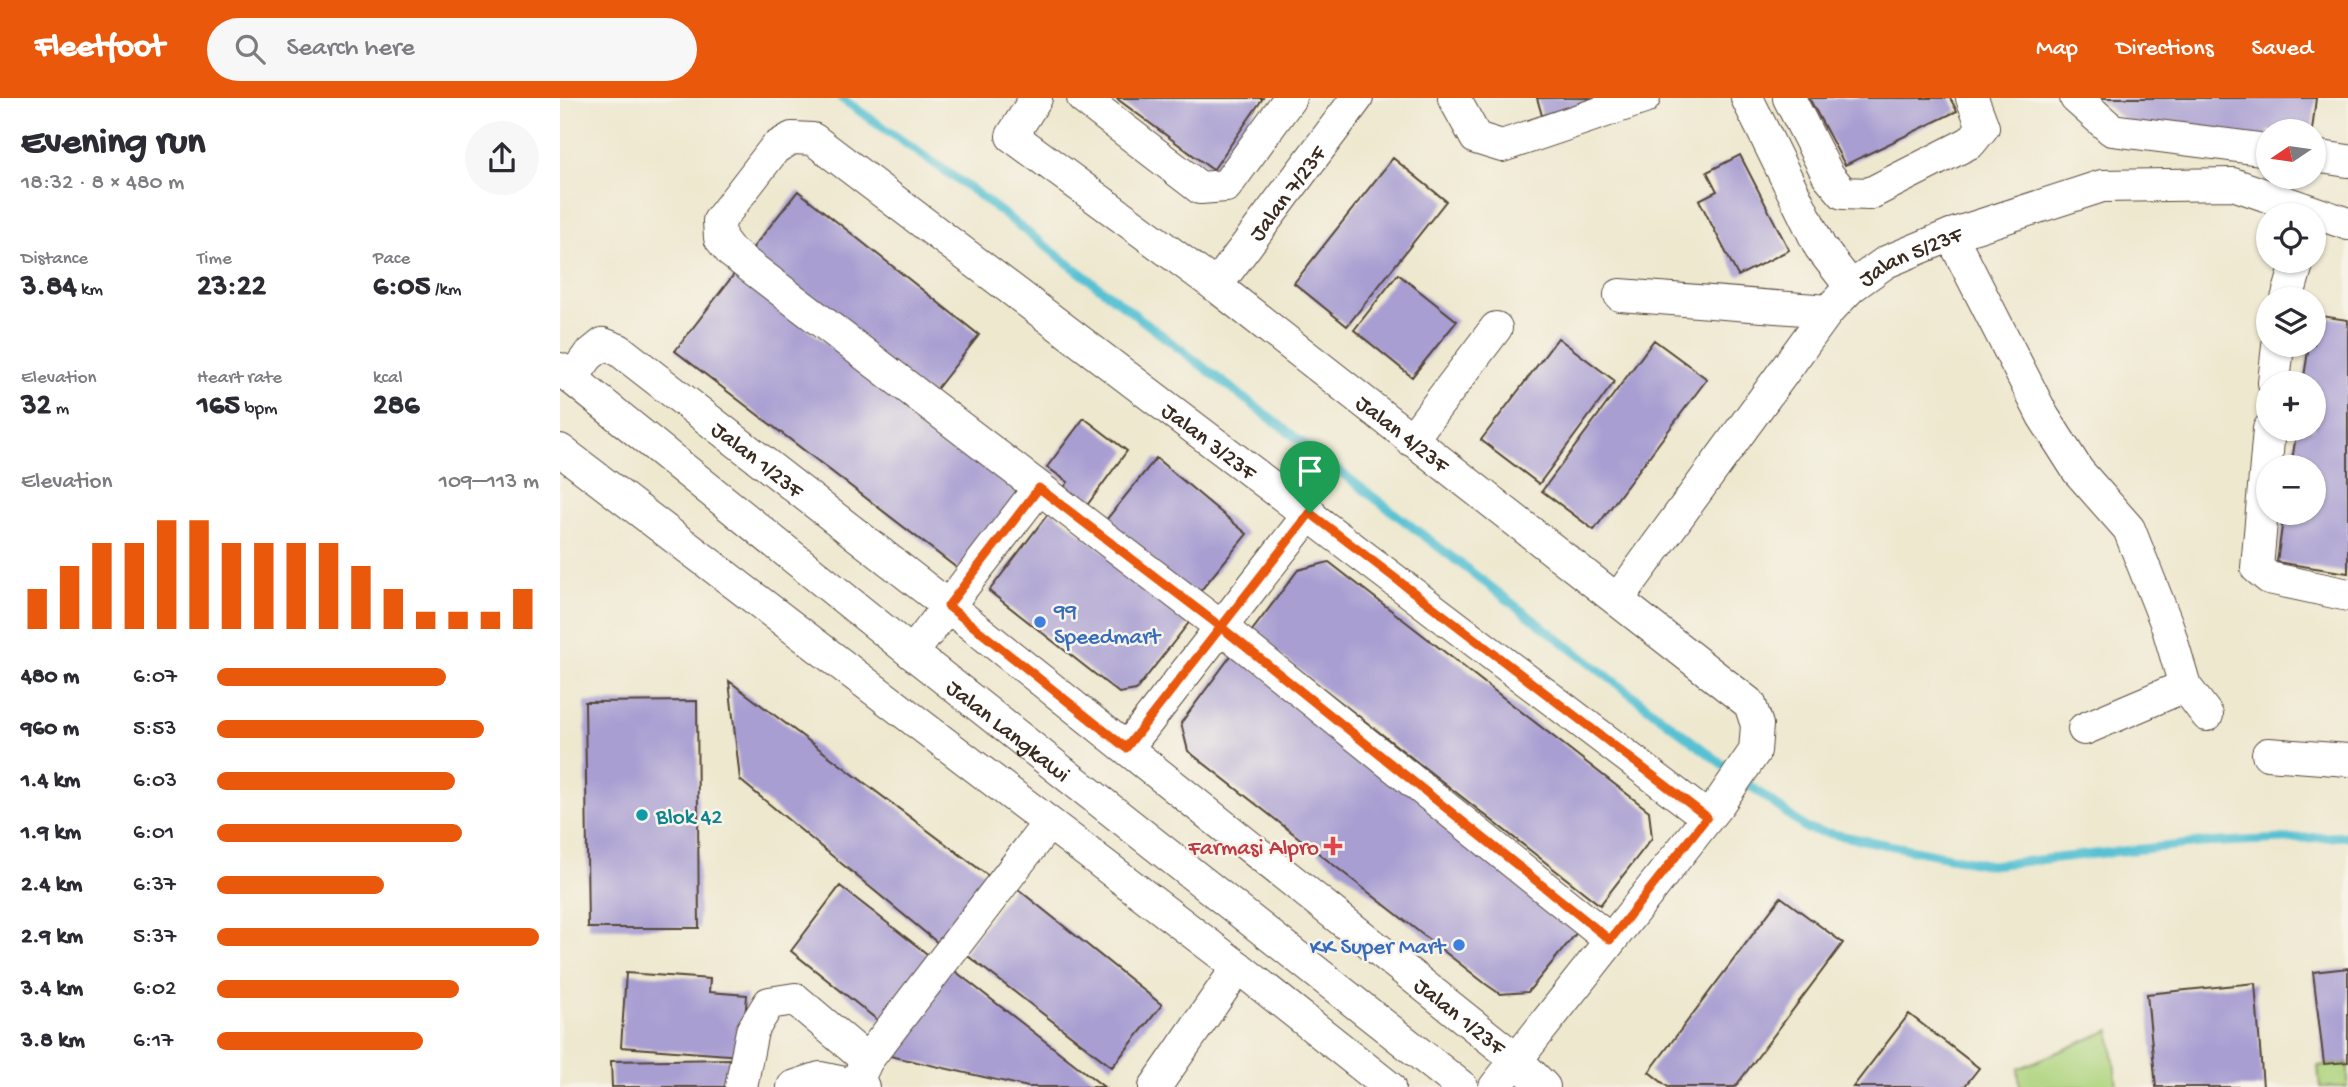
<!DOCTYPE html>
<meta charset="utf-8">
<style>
:root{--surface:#fff;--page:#f7f7f7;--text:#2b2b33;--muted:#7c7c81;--accent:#ea580c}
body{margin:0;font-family:"Gochi Hand",sans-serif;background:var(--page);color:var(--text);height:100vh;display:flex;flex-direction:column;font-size:26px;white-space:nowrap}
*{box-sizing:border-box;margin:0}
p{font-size:23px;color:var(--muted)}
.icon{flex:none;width:38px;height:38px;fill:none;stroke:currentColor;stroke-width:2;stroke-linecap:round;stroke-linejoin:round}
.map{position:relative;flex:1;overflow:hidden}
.side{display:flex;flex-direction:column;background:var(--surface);width:560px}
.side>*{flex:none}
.needle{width:46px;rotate:257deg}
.tools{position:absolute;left:1696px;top:21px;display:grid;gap:14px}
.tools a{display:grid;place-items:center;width:70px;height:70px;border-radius:50%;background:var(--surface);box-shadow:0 2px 5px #0004;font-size:35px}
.pin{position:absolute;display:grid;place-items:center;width:60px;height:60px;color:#fff;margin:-72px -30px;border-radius:50% 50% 50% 0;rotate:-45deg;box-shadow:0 0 7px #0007}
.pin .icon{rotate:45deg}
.round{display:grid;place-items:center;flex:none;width:74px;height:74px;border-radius:37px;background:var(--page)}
.headline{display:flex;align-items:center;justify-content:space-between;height:119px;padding:0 21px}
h1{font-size:38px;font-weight:700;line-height:52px}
.stats{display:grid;grid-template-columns:repeat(3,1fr);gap:10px;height:119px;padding:7px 21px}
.stats div{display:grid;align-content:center}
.stats b{font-size:30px;font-weight:700}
.stats small{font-size:19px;font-weight:400}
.stats p{font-size:19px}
.chart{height:196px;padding:14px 21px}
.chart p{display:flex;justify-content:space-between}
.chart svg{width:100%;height:126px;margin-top:7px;stroke:var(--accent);stroke-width:6}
ul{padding:0 21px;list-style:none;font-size:23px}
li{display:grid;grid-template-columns:112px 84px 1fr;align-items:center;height:52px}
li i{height:18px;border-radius:9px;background:var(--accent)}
header{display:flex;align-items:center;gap:42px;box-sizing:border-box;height:98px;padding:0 35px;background:var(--accent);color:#fff}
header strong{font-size:33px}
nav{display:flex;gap:38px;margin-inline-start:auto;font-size:24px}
.search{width:490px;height:63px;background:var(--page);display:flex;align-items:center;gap:18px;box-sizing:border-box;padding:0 24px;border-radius:38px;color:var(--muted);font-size:26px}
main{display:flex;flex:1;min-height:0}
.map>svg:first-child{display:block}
.green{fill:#aed47e;stroke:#747f4e;stroke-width:2}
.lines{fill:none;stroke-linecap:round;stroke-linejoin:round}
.stream{stroke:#57c1d3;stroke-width:9}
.building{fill:#a89ed2}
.minor-casing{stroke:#564639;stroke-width:34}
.minor{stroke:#fff;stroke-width:32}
.route-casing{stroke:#fff;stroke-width:14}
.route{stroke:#ea580c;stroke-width:9}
.shop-dot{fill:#3f7fe0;stroke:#f7f3e8;stroke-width:2.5}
.culture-dot{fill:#0f9aa8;stroke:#f7f3e8;stroke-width:2.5}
.health-dot{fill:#e0444e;stroke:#f7f3e8;stroke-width:2.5}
.labels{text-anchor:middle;stroke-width:5;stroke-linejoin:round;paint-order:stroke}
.street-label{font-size:23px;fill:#3b2a1e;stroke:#f7f3e8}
.shop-label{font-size:23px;fill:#366cbe;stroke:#f7f3e8;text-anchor:start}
.culture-label{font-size:23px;fill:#0d838f;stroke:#f7f3e8;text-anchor:start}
.health-label{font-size:23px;fill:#be3a42;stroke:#f7f3e8;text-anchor:end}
</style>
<header>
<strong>Fleetfoot</strong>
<div class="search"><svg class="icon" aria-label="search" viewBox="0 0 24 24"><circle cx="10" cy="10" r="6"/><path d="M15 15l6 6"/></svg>Search here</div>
<nav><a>Map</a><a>Directions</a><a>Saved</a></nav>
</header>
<main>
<section class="side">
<div class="headline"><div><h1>Evening run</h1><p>18:32 · 8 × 480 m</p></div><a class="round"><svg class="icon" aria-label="share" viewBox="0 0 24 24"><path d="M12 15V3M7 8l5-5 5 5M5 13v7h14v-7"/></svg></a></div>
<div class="stats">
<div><p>Distance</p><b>3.84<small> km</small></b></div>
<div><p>Time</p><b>23:22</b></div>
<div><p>Pace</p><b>6:05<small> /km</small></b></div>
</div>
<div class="stats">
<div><p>Elevation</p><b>32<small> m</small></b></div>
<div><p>Heart rate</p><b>165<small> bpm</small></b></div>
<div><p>kcal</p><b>286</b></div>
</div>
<div class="chart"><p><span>Elevation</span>109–113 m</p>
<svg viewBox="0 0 160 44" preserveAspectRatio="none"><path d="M5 44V30M15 44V22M25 44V14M35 44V14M45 44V6M55 44V6M65 44V14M75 44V14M85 44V14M95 44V14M105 44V22M115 44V30M125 44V38M135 44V38M145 44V38M155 44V30"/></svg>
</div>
<ul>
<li><b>480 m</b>6:07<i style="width:71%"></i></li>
<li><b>960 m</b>5:53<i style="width:83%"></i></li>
<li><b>1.4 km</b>6:03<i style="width:74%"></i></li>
<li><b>1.9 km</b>6:01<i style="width:76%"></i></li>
<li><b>2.4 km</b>6:37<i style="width:52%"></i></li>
<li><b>2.9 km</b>5:37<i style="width:100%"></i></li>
<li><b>3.4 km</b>6:02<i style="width:75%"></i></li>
<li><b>3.8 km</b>6:17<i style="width:64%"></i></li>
</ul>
</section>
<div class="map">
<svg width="1788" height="989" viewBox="0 0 1788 989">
<rect width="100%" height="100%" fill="#f7f3e8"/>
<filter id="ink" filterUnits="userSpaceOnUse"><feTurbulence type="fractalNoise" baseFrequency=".0143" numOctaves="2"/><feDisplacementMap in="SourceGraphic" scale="14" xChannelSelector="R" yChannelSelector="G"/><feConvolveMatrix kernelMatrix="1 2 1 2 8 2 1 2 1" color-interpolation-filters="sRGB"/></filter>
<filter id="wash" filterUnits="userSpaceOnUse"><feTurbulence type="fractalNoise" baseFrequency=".00686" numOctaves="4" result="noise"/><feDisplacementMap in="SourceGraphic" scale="28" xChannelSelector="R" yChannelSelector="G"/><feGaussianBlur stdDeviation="1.57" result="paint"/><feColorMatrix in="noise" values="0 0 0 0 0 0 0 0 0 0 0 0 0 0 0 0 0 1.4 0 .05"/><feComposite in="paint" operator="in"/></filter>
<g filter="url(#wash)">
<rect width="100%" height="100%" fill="#eee8cf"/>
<path class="green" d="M 1550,932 L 1557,989 L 1460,989 L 1458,971 Z
M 1788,965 L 1788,989 L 1760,989 L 1758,968 Z"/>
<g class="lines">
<path class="stream" d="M 281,0 L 411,91 L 1247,731 L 1430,767 L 1640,745 L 1788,738"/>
</g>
<g id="blocks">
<path class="building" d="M 556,0 L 703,0 L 653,72 Z
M 977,0 L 1057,0 L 983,21 Z
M 1249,0 L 1390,0 L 1397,13 L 1285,67 Z
M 1536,0 L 1756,0 L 1752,33 L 1708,33 L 1708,49 L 1569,25 Z
M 1180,57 L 1229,152 L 1178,178 L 1139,102 L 1157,93 L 1147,74 Z
M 833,60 L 886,103 L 787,228 L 734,185 Z
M 238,93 L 419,237 L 368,302 L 187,157 Z
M 175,175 L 466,399 L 406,477 L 115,253 Z
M 838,176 L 897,223 L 852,279 L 794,232 Z
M 1754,217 L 1788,222 L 1788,475 L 1717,464 L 1724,415 L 1754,415 L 1754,369 L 1731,369 L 1737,331 L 1754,331 L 1754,285 L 1743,285 L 1749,247 L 1754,247 Z
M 998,240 L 1055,283 L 979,386 L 921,342 Z
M 1094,242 L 1147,281 L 1034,432 L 982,393 Z
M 524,320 L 567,353 L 522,414 L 499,396 L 508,384 L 487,369 Z
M 596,360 L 687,436 L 633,502 L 542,427 Z
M 491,412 L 631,522 L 576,592 L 559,595 L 429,493 Z
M 769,464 L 1089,713 L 1092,740 L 1040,807 L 691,534 L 738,472 Z
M 673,555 L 1023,827 L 968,894 L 940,896 L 927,887 L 628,653 L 621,625 Z
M 169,583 L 435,783 L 384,850 L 180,682 Z
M 137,603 L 139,830 L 28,830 L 25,604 Z
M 280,788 L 371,859 L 320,924 L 231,853 Z
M 454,788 L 602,907 L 552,969 L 404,855 Z
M 1221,799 L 1283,845 L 1175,989 L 1108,989 L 1089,974 Z
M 391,870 L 544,989 L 468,989 L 321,956 Z
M 1788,870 L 1788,964 L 1764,966 L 1753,874 Z
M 66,875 L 150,881 L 149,894 L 187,897 L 182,958 L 61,949 Z
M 1695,885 L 1703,989 L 1596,989 L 1587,896 Z
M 1349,916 L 1419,970 L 1404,989 L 1293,989 Z
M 171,961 L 171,989 L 52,989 L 51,963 Z"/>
</g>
</g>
<g filter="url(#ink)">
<use href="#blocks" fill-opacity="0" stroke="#564639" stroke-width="2"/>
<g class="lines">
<defs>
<g id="minor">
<path id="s1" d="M 476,0 L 452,38 L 656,188 L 1190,606 L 1197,627 L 1195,653 L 1160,704 L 935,989"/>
<path d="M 523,0 L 640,90 L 666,88 L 730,0"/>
<path d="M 894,0 L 916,40 L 942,48 L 1084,0"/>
<path d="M 1187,0 L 1260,149 L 1291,189"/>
<path d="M 1229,0 L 1268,77 L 1283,95 L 1309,96 L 1411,44 L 1423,29 L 1412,0"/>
<path d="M 1516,0 L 1552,32 L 1708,52"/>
<path d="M 1754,58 L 1788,63"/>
<path d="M 1391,137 L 1483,318 L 1518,373 L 1569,431 L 1607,527 L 1625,588 L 1647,617"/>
<path id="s2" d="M 656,188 L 797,0"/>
<path d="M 1060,197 L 1268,213"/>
<path d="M 1727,201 L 1738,163"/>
<path id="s3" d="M 0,271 L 352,555 L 902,989"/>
<path id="s4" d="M 12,280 L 28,258 L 43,246 L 59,252 L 388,508 L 957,962 L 984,989"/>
<path d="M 1714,285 L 1718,247"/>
<path d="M 1709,331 L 1697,470 L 1709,480 L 1788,497"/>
<path d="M 851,342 L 936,230"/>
<path d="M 0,352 L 678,869 L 829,989"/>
<path id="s5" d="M 1058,501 L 1268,213 L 1291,189 L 1326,164 L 1391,137 L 1542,88 L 1673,86 L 1788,126"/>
<path d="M 352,555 L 479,390"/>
<path d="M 1524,631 L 1625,588"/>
<path d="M 567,650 L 750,415"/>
<path d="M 1708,656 L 1788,662"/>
<path id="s6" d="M 1050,842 L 661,529 L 171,154 L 160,140 L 159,123 L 215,50 L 232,40 L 253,41 L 1147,719"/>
<path d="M 295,987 L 307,962 L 488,726"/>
<path d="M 181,989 L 192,933 L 209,905 L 235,901 L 307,962"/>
<path d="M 233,989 L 260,980 L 303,989"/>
<path d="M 595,989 L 678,869"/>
</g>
</defs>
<use href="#minor" class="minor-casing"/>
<use href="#minor" class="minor"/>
</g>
</g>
<g class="lines" filter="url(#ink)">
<defs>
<path id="route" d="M 750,415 L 661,529 L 479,390 L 388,508 L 566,650 L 661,529 L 1050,842 L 1147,719 L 750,415"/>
</defs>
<use href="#route" class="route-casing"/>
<use href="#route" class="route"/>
</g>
<g class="shop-dot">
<circle cx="480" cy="524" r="7"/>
<circle cx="899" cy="847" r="7"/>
</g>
<circle class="culture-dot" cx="82" cy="717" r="7"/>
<path class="health-dot" d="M769.5 737.5h7v7h7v7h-7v7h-7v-7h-7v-7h7z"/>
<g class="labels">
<g class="street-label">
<text dy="8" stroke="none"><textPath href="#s2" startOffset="117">Jalan 7/23F</textPath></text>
<text dy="8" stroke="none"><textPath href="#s5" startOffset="457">Jalan 5/23F</textPath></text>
<text dy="8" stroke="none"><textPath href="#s1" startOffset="536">Jalan 4/23F</textPath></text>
<text dy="8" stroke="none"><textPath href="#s6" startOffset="1782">Jalan 3/23F</textPath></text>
<text dy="8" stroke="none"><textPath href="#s4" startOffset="240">Jalan 1/23F</textPath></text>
<text dy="8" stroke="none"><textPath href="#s3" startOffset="576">Jalan Langkawi</textPath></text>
<text dy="8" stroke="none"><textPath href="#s4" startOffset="1136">Jalan 1/23F</textPath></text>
</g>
<g class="shop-label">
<text x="494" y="519">99<tspan x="494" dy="26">Speedmart</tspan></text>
<text x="885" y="855" text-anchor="end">KK Super Mart</text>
</g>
<g class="culture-label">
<text x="96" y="725">Blok 42</text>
</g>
<g class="health-label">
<text x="759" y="756">Farmasi Alpro</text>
</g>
</g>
</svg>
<div class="tools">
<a><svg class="needle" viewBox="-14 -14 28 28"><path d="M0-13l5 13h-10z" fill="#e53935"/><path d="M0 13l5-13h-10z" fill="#7c7c81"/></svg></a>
<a><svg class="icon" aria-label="locate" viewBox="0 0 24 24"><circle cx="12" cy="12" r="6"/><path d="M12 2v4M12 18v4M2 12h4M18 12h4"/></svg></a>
<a><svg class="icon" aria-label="layers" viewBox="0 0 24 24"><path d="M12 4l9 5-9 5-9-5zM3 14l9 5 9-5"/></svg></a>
<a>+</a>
<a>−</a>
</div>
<div class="pin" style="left:750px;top:415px;background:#1e9e55"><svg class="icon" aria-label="arrive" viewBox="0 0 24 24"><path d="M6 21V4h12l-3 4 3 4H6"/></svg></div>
</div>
</main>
